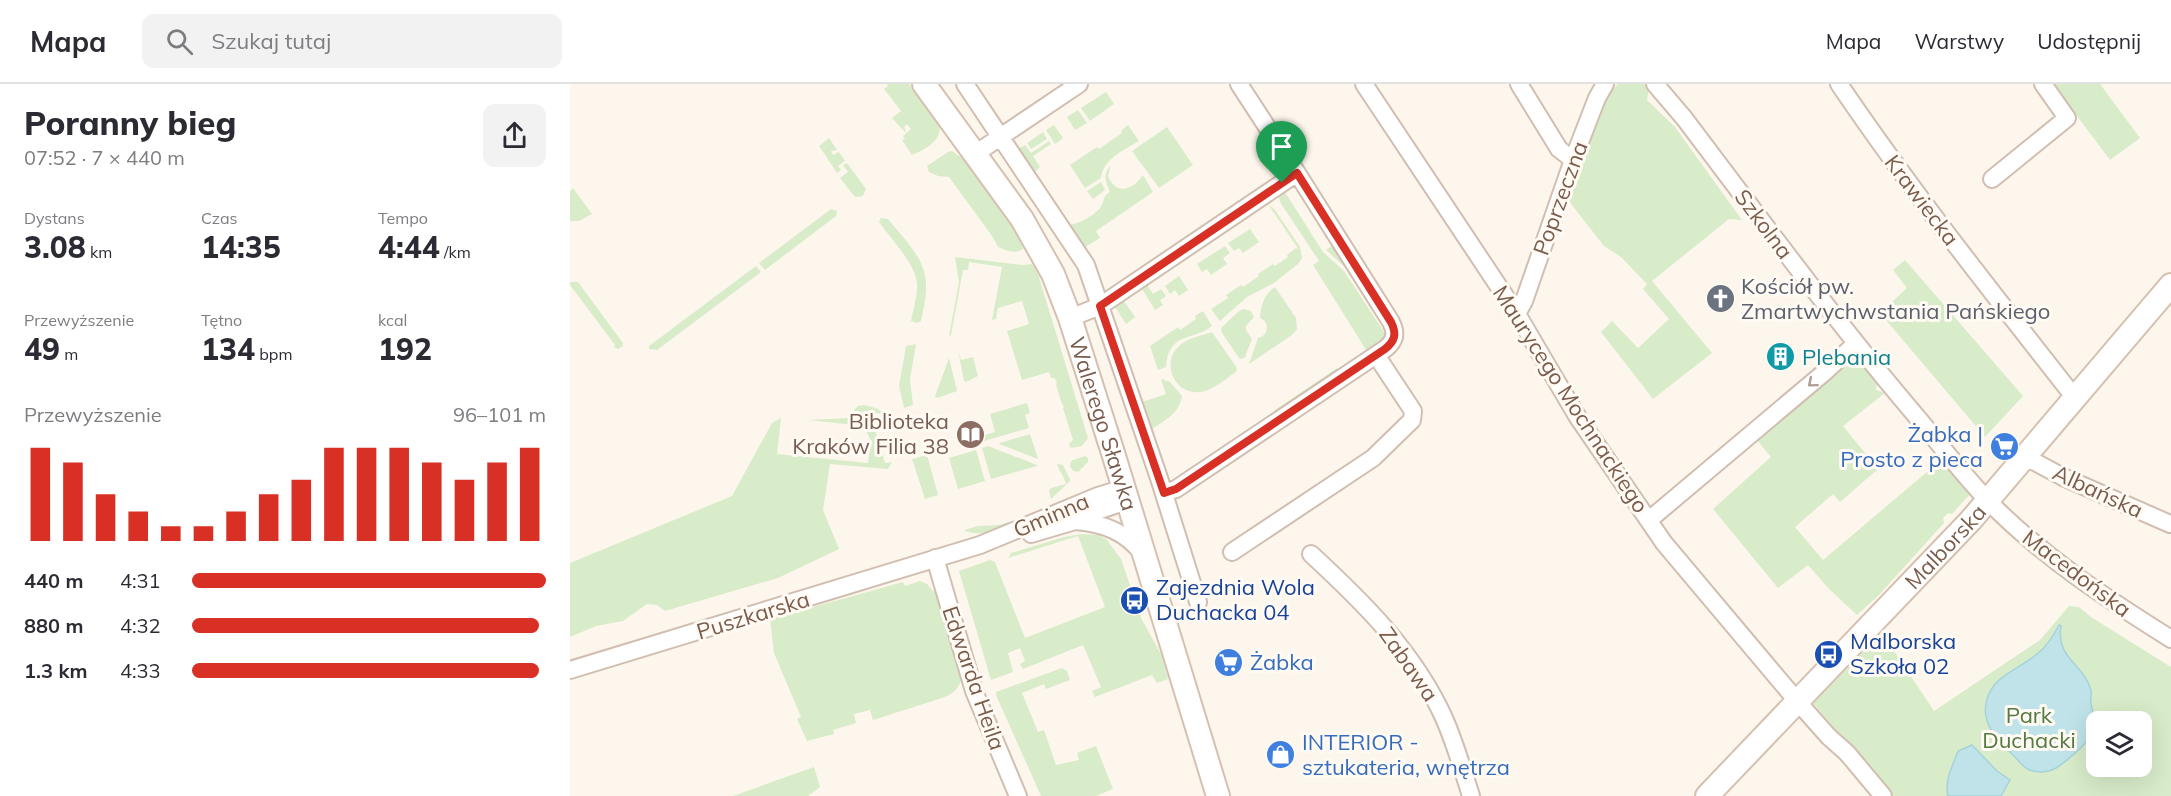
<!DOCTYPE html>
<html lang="pl">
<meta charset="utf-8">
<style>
:root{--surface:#fff;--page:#f2f2f3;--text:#2b2b33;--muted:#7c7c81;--line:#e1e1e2;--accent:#d93025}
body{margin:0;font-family:Mulish,sans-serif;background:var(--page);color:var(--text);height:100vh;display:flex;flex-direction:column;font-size:22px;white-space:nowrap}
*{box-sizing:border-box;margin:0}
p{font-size:20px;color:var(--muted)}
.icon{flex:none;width:33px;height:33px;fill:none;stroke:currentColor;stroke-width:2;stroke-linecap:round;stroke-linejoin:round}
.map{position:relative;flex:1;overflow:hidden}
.sheet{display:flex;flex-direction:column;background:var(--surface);width:570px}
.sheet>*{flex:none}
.buttons{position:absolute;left:1516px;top:627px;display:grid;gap:12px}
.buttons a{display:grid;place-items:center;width:66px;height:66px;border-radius:12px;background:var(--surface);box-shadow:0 6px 24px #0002;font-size:30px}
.pin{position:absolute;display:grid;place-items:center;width:51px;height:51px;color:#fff;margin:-62px -26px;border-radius:50% 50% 50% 0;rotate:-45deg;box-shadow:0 0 6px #0007}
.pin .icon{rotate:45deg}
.round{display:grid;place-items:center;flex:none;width:63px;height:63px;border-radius:12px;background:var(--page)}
.overview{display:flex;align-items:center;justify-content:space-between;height:102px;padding:0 24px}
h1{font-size:33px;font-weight:800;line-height:45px}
.stats{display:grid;grid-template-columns:repeat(3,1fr);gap:9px;height:102px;padding:6px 24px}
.stats div{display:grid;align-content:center}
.stats b{font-size:30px;font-weight:800}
.stats small{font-size:16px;font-weight:400}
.stats p{font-size:16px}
.chart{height:168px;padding:12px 24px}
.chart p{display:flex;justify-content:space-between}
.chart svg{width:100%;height:108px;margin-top:6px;stroke:var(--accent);stroke-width:6}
ul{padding:0 24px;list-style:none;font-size:20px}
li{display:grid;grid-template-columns:96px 72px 1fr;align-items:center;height:45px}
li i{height:15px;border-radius:8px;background:var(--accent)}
header{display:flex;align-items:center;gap:36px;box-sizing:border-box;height:84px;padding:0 30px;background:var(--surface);border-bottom:2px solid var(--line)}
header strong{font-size:28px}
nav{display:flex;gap:33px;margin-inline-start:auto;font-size:21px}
.search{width:420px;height:54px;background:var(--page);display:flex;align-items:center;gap:15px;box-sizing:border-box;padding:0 21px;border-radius:12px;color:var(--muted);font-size:22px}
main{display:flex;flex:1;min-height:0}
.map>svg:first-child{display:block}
.green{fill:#d8ecc9;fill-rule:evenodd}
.water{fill:#bfe3e8;stroke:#a5d3da;stroke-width:1.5}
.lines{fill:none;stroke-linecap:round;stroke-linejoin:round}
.street-casing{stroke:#d1beb0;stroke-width:20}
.secondary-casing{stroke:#d6c0b0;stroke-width:26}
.street{stroke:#fff;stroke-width:16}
.secondary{stroke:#fff;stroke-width:22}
.oneway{stroke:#af9d94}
.route-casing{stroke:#fff;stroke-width:12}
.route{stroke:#d93025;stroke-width:8}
.labels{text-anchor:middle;stroke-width:6;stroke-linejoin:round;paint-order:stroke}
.street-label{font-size:22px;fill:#7a5c4d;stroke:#fffaf3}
.worship-label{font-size:22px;fill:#5b616d;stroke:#fffaf3;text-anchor:start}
.culture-label{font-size:22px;fill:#0d838f;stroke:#fffaf3;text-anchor:start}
.education-label{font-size:22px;fill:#785e54;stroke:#fffaf3;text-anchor:end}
.shop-label{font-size:22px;fill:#366cbe;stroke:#fffaf3;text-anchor:start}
.transit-label{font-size:22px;fill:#164399;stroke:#fffaf3;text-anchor:start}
.park-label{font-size:22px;fill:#537a41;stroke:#fffaf3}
</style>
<header>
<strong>Mapa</strong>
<div class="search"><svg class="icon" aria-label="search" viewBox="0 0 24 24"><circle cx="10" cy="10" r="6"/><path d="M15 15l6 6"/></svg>Szukaj tutaj</div>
<nav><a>Mapa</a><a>Warstwy</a><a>Udostępnij</a></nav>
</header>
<main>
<section class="sheet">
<div class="overview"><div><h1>Poranny bieg</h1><p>07:52 · 7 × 440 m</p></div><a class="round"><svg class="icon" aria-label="share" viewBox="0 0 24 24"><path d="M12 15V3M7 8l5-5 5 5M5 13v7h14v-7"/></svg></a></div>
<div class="stats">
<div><p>Dystans</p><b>3.08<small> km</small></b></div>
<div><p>Czas</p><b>14:35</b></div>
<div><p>Tempo</p><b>4:44<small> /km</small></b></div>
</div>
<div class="stats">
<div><p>Przewyższenie</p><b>49<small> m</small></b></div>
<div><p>Tętno</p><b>134<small> bpm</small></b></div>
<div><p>kcal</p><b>192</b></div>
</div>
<div class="chart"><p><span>Przewyższenie</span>96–101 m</p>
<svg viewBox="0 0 160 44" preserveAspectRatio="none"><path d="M5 44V6M15 44V12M25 44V25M35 44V32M45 44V38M55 44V38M65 44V32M75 44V25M85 44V19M95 44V6M105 44V6M115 44V6M125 44V12M135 44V19M145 44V12M155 44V6"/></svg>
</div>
<ul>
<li><b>440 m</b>4:31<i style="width:100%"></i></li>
<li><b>880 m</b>4:32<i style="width:98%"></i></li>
<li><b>1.3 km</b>4:33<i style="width:98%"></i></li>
</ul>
</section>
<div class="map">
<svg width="1601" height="712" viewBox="0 0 1601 712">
<rect width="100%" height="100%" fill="#fdf6ec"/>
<path class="green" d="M 317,0 L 339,0 L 370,43 C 370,58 354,66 342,71 L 332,56 L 335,55 L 333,52 L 341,45 L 337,40 L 334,43 L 336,47 L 335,48 L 322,34 L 331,27 L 314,5 L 318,2 Z
M 1048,0 L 1074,0 L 1079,5 L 1077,16 L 1105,43 L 1172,136 L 1159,135 L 1082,197 L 1142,269 L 1083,315 L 1031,248 L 1042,237 L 1068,264 L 1099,235 L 1073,205 L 1077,200 L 1051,173 L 1034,162 L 998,116 L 1039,9 Z
M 1483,0 L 1530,0 L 1570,54 L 1540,76 Z
M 536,8 L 544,20 L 520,37 L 511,24 Z
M 508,26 L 517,39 L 505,46 L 497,33 Z
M 484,41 L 493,54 L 485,60 L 476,46 Z
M 558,41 L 569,57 C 554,66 533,75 531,94 L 515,104 L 500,81 L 527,63 L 529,65 L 552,49 L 551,47 Z
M 597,43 L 623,81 L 589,104 L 562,67 Z
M 473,48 L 477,55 L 461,65 L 457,59 Z
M 259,54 L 267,66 L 261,67 L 263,71 L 269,68 L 275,77 L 268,82 L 271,86 L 267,89 L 249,62 Z
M 479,57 L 481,60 L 463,72 L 470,83 L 462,91 L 445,66 L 455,61 L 461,69 Z
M 382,67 L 396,77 L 424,117 L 451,156 L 453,165 C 444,171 436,166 428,163 L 422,152 L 379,93 L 368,92 L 359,88 L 357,82 L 378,68 Z
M 277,79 L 294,102 L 296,105 L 293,112 L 285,113 L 270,94 L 278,88 L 273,81 Z
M 541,81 L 538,92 C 546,112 563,106 573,91 L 583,108 L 526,147 L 530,154 L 512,165 L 499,141 C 509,140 523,132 530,124 C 536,116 531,114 540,108 C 536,98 532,90 541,81 Z
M 531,98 L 535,106 L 523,115 L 517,107 Z
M 3,104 L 22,130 L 9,137 L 0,137 L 0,107 Z
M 713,105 L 753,168 L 774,187 L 818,254 L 798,269 L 743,181 L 749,177 L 710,118 L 709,113 Z
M 698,120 L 705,126 L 730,163 L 732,174 L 729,179 L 704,199 L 677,213 L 650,237 L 641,225 L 658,214 L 656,211 L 671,201 L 673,203 L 689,192 L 688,190 L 703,180 L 705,182 L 718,173 L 717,171 L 726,164 L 729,166 Z
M 261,125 L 267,127 L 266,132 L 195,186 L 189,179 Z
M 311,134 L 318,135 C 334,155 358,177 356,204 C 356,215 353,227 351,237 L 347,239 L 341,237 C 343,225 348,211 347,199 C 345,179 320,154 309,138 Z
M 680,145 L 689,158 L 673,169 L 669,164 L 664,167 L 658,159 Z
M 765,160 L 819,249 L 777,185 L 756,166 Z
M 655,162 L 660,169 L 653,174 L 657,180 L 641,191 L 637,185 L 632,188 L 627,180 Z
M 385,173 L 452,181 L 462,180 L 468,190 L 518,354 L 512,362 L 501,364 L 499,360 L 503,356 L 493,324 L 494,322 L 492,320 L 486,301 L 487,298 L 484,294 L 481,294 L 479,288 L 452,296 L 437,247 L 459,240 L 452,217 L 428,224 L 426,235 L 422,236 L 432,183 L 399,178 L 398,186 L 393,186 L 381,251 L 379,252 L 389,198 Z
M 1335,176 L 1453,312 L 1415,353 L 1310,229 L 1337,204 L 1323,186 Z
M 186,182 L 191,188 L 87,266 L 79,265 L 79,262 Z
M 609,192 L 618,206 L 609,212 L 605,206 L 600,210 L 595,202 Z
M 476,194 L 508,285 L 531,368 L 528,365 Z
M 0,198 L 8,198 L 53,259 L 53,262 L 48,265 L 44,263 L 45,261 L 0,201 Z
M 577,201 L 583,210 L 591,205 L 596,212 L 590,216 L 593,221 L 585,226 L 572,205 Z
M 705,203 L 726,234 L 727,245 L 722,251 L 679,280 L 688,254 C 696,252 699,245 695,237 L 690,234 C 691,221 694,210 705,203 Z
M 554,217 L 565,233 L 556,240 L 545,223 Z
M 674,225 L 681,227 L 684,233 L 676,242 L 676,246 L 682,255 L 675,273 L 672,275 L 669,274 L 652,249 L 651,244 L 669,227 Z
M 633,227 L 642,242 C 621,258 599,247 596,283 L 588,286 L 580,262 L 608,243 L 610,246 L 626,235 L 625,232 Z
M 642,248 L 667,284 L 666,288 C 655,295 643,307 629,308 C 605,311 591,279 608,263 C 616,254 631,252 642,248 Z
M 346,260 L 340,295 L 343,321 L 334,324 L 329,302 L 336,262 Z
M 388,266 L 391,276 L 403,273 L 408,292 L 396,298 L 394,297 Z
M 1283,271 L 1307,300 L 1306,306 L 1315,309 L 1273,342 L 1308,385 L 1270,418 L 1263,410 L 1225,443 L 1253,476 L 1371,376 L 1400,410 L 1382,430 L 1378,429 L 1373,434 L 1374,439 L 1309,511 L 1287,531 L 1259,505 L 1238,481 L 1208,504 L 1143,425 L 1201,373 L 1186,355 Z
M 379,274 L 387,307 L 367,314 L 365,312 Z
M 767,284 L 770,289 L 708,330 L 705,326 Z
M 594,295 L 595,297 L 599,297 L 612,312 C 609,331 593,337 579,347 L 569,319 L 596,310 L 591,296 Z
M 457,319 L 460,329 L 455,331 L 459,344 L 414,357 L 412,352 L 425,348 L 420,330 Z
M 295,321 L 308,325 L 313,329 L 280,331 L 288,322 Z
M 301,333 L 315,379 L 322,378 L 318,385 L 260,380 L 253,426 L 269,465 L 208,494 L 95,527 L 87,521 L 77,520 L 53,537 L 26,542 L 0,553 L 0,479 L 162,412 L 202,339 L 211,334 L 207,370 L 298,379 L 301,357 L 294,342 L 238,336 Z
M 460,350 L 468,375 L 429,360 L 430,359 Z
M 418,362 L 467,381 L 467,382 L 421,395 L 412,364 Z
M 406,366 L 415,397 L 388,405 L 379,374 Z
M 357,371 L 368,411 L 355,415 L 342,375 Z
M 515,372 L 518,374 L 518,378 L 508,388 L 503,387 L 500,382 L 501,377 Z
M 487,380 L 493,381 L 500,395 L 500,397 L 481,415 L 479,407 L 481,404 L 496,400 C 494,391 489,388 487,380 Z
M 484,425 C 462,433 415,458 394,446 L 408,442 L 429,441 Z
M 511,450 L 529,451 L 537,456 L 551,475 L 572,536 L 591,570 L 598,595 L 587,599 L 582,591 L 525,613 L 522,607 L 531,603 L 513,561 L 453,585 L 450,580 L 455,577 L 450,564 L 438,569 L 443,588 L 421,596 L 389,487 L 420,476 L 425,478 L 455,554 L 535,523 L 508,452 L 438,474 L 441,469 L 494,453 Z
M 350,497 L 357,500 L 363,507 L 366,507 L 392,594 C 388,606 384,609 372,614 L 303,636 L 300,626 L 284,630 L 286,639 L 263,646 L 264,650 L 237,657 L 227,635 L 231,633 L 204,569 L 200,535 L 333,498 L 335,502 Z
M 1499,522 L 1509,523 L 1521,533 L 1601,583 L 1601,712 L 1323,712 L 1243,619 L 1312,549 L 1364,627 L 1470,556 ZM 1527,638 L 1572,638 L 1572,682 L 1527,682 Z
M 492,584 L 497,587 L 500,596 L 476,605 L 474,600 L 452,609 L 468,648 L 474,646 L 486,681 L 509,676 L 507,669 L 526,662 L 543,705 L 526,712 L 471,712 L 426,611 L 426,608 Z
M 244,683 L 250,703 L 238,712 L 163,712 Z"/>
<path class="water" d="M 1489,541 L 1491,542 C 1486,575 1513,579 1521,606 C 1522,609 1520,615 1521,619 C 1523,629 1525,636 1522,646 C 1519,657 1511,664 1503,671 C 1493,679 1485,688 1471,688 C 1455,688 1452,680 1442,670 C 1427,656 1410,639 1417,615 C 1424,591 1450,585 1467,570 C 1476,563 1484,551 1489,541 Z
M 1402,661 L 1427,687 L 1440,696 L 1431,712 L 1378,712 C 1374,697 1383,681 1388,667 Z"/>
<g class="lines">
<defs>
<path id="street" d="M 395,0 L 516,181 L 589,394 L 628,518
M 669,0 L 727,89
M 794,0 L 947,230 L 1007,332 L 1094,459 L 1227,617 L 1259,653 L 1277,669 L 1313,712
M 949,0 L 989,65 L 1003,76
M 1085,0 L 1114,34 C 1192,137 1268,241 1352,339 C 1374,366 1396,394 1420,419 C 1476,475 1534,513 1601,555
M 1269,0 C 1343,109 1424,211 1505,314
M 405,70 L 509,0
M 1422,95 L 1497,34 L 1473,0
M 947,230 L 954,217 L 1003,76 L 1027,14 L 1035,0
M 500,234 L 530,222 L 727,89 L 821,238 C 827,250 825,257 815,265 L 606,405 L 594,409
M 1455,375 L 1465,378 L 1493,393 L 1600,440
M 1079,436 L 1256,287 L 1285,260
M 505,437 C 532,439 555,447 572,469
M 461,450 L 505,437 L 518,430 L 557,417
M 662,468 L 803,374 L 842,336 L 843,327 L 806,271
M 741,470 C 793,518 844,568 874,634 C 885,659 893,686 901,712
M 365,474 L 404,607 L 448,712
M 0,586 L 410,461 L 528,412 L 554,404"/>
<g id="secondary">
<path id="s1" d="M 354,0 L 452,135 L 483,190 L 500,234 L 544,372 L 648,712"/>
<path id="s2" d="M 1137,712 L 1401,436 L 1601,201"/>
</g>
</defs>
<use href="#street" class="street-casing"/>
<use href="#secondary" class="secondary-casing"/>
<use href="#street" class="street"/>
<use href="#secondary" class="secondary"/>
</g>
<defs><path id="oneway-chevron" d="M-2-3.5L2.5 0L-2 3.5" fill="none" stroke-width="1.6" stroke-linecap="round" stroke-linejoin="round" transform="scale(1.5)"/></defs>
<use class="oneway" href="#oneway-chevron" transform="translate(1242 299) rotate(140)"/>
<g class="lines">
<defs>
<path id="route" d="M 727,89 L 821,238 C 827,250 825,257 815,265 L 606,405 L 594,409 L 530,222 Z"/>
</defs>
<use href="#route" class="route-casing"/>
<use href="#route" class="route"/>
</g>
<defs>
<symbol id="church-disc" viewBox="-11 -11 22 22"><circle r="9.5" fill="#6b7280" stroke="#fffaf3"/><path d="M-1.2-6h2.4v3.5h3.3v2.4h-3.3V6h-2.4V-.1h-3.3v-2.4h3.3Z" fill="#fff"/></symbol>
<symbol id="building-disc" viewBox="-11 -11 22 22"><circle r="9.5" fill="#0f9aa8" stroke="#fffaf3"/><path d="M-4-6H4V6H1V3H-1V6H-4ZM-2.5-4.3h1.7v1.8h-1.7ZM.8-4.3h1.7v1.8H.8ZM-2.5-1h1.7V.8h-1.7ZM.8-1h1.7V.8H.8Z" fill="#fff"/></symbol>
<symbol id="library-disc" viewBox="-11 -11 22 22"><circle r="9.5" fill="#8d6e63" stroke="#fffaf3"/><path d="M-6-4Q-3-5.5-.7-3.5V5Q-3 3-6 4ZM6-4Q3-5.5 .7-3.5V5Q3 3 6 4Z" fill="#fff"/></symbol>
<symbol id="supermarket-disc" viewBox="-11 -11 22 22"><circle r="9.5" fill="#3f7fe0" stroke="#fffaf3"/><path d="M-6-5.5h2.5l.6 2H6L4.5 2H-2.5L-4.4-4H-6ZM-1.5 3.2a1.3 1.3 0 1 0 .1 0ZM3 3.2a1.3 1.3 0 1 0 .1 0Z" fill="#fff"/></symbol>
<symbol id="bus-disc" viewBox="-11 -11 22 22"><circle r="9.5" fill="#1a4fb4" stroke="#fffaf3"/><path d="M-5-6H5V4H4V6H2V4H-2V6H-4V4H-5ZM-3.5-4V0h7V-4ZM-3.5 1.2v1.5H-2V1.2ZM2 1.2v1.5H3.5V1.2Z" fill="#fff"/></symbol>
<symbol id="shop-disc" viewBox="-11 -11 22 22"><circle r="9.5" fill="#3f7fe0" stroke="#fffaf3"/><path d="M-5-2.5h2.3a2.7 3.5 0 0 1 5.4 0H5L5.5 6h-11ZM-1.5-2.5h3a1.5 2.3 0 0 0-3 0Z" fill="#fff"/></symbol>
</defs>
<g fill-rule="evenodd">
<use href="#church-disc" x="1134" y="198" width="33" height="33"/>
<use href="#building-disc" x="1194" y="256" width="33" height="33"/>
<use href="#library-disc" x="384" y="334" width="33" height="33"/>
<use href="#supermarket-disc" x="1418" y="346" width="33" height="33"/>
<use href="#bus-disc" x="548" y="500" width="33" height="33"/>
<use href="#bus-disc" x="1242" y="554" width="33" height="33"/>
<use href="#supermarket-disc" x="642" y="562" width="33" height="33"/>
<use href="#shop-disc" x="694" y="654" width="33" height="33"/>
</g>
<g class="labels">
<g class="street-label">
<text transform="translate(990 114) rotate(-70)" y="8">Poprzeczna</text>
<text transform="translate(1352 116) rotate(53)" y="8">Krawiecka</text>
<text transform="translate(1194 140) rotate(53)" y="8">Szkolna</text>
<text transform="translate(1001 315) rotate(57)" y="8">Maurycego Mochnackiego</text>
<text dy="8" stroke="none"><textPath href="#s1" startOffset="388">Walerego Sławka</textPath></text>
<text transform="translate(1528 407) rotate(25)" y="8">Albańska</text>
<text transform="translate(481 431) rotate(-23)" y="8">Gminna</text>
<text dy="8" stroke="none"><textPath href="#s2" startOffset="345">Malborska</textPath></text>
<text transform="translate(1507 489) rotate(37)" y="8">Macedońska</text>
<text transform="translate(183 531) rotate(-17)" y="8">Puszkarska</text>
<text transform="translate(839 580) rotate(55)" y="8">Zabawa</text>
<text transform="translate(404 594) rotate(71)" y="8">Edwarda Heila</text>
</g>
<g class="worship-label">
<text x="1171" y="210">Kościół pw.<tspan x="1171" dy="25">Zmartwychwstania Pańskiego</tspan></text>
</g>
<g class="culture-label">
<text x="1232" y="281">Plebania</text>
</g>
<g class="education-label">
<text x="379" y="345">Biblioteka<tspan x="379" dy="25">Kraków Filia 38</tspan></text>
</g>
<g class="shop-label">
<text x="1413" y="358" text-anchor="end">Żabka |<tspan x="1413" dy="25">Prosto z pieca</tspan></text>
<text x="680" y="586">Żabka</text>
<text x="732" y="666">INTERIOR -<tspan x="732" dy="25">sztukateria, wnętrza</tspan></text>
</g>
<g class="transit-label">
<text x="586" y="511">Zajezdnia Wola<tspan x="586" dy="25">Duchacka 04</tspan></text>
<text x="1280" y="565">Malborska<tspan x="1280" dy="25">Szkoła 02</tspan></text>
</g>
<g class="park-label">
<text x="1459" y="639">Park<tspan x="1459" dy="25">Duchacki</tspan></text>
</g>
</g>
</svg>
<div class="buttons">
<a><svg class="icon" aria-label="layers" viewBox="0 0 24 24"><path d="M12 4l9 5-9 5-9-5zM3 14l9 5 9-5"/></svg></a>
</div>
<div class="pin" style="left:712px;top:99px;background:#1e9e55"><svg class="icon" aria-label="arrive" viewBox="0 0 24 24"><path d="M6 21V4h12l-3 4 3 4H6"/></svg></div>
</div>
</main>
